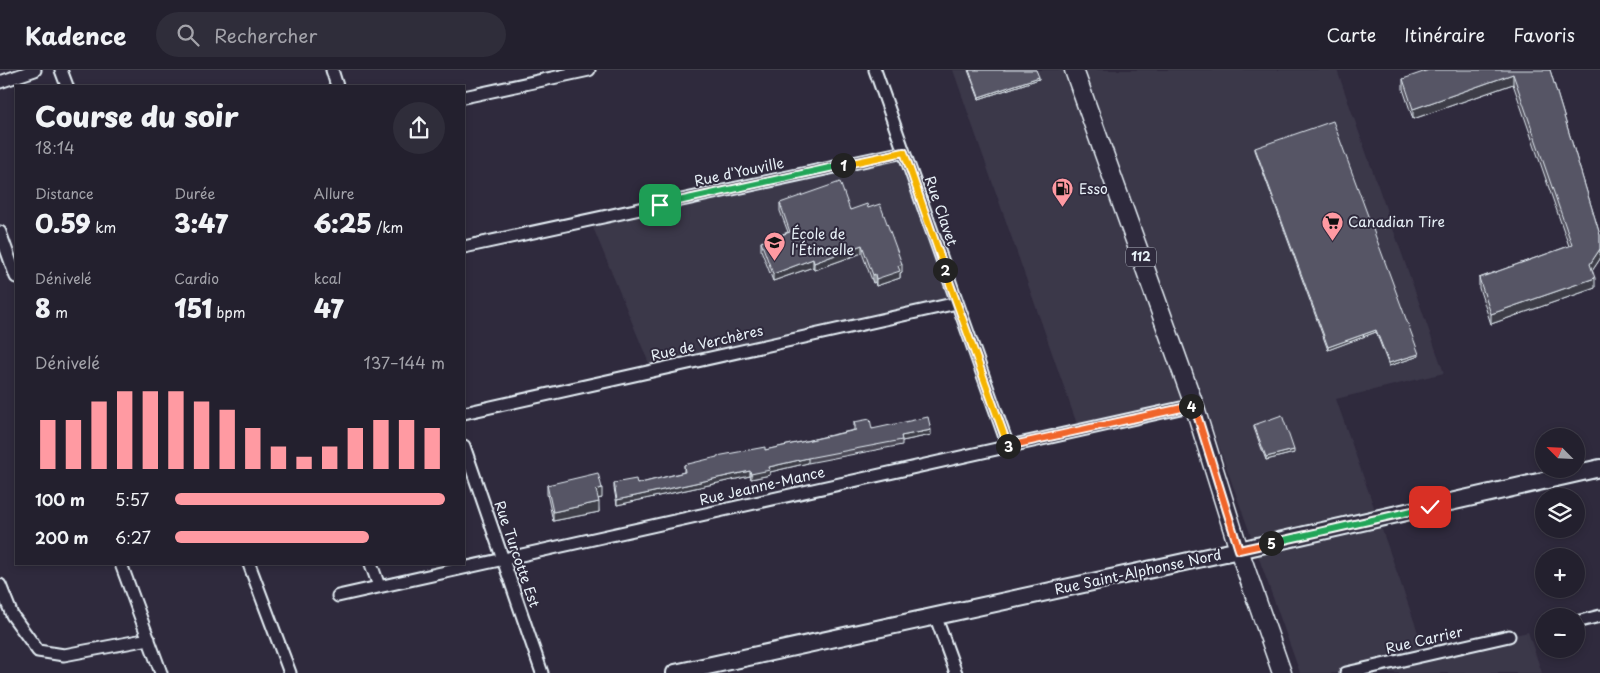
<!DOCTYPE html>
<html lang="fr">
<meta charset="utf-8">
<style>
:root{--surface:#23202e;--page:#2f2d3a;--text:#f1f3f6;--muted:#a3a3aa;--line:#403e4a;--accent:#ff9aa2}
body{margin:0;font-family:"Playpen Sans",sans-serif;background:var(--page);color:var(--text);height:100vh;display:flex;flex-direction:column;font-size:19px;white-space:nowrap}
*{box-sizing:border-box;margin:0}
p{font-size:16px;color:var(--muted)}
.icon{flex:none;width:28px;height:28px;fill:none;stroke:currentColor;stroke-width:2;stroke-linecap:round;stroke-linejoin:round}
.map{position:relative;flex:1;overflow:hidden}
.side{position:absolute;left:15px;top:15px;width:450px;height:480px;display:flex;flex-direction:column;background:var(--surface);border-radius:0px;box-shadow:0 2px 8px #0003,0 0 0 1px var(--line)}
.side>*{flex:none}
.needle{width:32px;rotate:294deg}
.controls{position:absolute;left:1535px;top:358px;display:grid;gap:10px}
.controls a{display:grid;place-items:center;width:50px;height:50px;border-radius:50%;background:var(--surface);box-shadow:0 2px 8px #0003,0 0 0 1px var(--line);font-size:25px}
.pin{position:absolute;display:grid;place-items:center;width:42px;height:42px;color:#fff;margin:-21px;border-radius:10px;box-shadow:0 2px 8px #0006}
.km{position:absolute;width:25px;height:25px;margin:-12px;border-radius:50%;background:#222;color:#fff;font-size:14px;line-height:25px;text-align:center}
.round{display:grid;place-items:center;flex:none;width:52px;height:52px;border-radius:26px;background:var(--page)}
.overview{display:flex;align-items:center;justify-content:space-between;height:85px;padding:0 20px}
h1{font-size:28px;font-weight:800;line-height:38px}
.stats{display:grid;grid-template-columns:repeat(3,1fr);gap:8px;height:85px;padding:5px 20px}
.stats div{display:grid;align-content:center}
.stats b{font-size:25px;font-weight:800}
.stats small{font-size:14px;font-weight:400}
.stats p{font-size:14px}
.chart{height:140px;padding:10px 20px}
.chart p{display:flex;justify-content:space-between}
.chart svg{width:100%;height:90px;margin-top:5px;stroke:var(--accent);stroke-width:6}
ul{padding:0 20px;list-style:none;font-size:16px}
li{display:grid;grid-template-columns:80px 60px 1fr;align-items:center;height:38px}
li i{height:12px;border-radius:6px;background:var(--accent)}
header{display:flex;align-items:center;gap:30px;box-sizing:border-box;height:70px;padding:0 25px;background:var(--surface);border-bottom:1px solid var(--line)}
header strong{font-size:24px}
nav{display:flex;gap:28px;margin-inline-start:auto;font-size:18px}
.search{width:350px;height:45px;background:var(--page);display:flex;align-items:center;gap:12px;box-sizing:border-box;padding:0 18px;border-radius:28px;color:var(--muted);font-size:19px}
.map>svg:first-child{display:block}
.built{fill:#3b3749}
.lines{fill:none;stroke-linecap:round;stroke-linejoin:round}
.street-casing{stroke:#e8f1f8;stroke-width:15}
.secondary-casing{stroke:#e8f1f8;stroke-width:20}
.primary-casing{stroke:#e8f1f8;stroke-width:21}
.street{stroke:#2f2a3d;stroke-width:11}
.secondary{stroke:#2f2a3d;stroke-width:16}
.primary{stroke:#2f2a3d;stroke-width:18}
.wall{fill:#4b4957;stroke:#e8f1f8}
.shaded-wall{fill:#3d3c47;stroke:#e8f1f8}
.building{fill:#575565;stroke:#e8f1f8}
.split-1-casing{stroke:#fff;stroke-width:10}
.split-2-casing{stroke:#fff;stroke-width:10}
.split-3-casing{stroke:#fff;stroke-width:10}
.split-4-casing{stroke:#fff;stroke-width:10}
.split-5-casing{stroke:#fff;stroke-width:10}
.split-6-casing{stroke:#fff;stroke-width:10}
.split-1{stroke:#22a559;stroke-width:6}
.split-2{stroke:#f5b400;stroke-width:6}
.split-3{stroke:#f5b400;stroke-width:6}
.split-4{stroke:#f0652b;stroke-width:6}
.split-5{stroke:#f0652b;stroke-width:6}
.split-6{stroke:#22a559;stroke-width:6}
.labels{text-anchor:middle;stroke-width:4;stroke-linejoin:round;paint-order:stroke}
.shield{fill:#2f2a3d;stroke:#b0b5c0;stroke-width:1}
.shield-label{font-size:12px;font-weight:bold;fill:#e8f1f8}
.street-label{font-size:14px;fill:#e8f1f8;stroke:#2f2a3d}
.poi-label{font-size:14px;fill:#e8f1f8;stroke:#2f2a3d;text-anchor:start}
</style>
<header>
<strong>Kadence</strong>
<div class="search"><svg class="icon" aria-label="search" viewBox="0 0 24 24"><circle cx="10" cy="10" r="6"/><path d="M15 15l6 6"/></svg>Rechercher</div>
<nav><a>Carte</a><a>Itinéraire</a><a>Favoris</a></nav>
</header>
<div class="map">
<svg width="1600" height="603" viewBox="0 0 1600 603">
<rect width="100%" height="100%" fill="#2f2a3d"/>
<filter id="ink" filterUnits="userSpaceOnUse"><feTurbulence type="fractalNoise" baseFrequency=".02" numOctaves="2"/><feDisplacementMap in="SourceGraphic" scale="10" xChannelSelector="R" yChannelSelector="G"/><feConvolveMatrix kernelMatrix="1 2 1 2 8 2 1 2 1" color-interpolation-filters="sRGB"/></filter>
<g filter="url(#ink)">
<path class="built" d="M 953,0 L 1068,0 L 1189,336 L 1079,360 Z
M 1084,0 L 1337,0 L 1444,303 L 1336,329 L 1426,585 L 1528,562 L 1542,603 L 1300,603 Z
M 904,82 L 957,233 L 652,301 L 590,150 Z"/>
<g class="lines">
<defs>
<path id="street" d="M 61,0 L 67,16
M 332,0 L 337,16
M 875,0 L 1008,376
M 0,12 L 35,0
M 464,27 L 589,0
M 0,162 L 16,207
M 464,177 L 904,82
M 464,343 L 957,233
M 464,376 L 542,603
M 121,494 L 161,603
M 249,494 L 290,603
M 371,494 L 379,516
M 0,515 L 12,545 L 38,581 L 64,585 L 149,569
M 338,526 L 1194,335
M 935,545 L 956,603
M 1576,552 L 1600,546
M 1346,603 L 1509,566"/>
<path id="secondary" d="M 675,603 L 1239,480 L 1600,398"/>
<path id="primary" d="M 1074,0 L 1194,335 L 1239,480 L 1282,603"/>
</defs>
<use href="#street" class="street-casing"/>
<use href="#secondary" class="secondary-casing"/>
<use href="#primary" class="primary-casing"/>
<use href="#street" class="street"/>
<use href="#secondary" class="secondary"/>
<use href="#primary" class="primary"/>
</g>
<path class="wall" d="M 968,0 L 1036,0 L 1039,9 L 979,29 Z
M 1550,0 L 1600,165 L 1600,189 L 1592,201 L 1595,218 L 1491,254 L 1479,218 L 1479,208 L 1569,176 L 1513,14 L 1413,49 L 1403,19 L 1403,9 Z
M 1255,78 L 1419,286 L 1389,296 L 1376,262 L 1328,280 L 1255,80 Z
M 780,133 L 850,140 L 868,138 L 902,202 L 900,203 L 900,208 L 876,216 L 875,212 L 873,213 L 862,183 L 814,200 L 813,197 L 773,211 L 761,180 L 761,172 L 788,162 L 780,141 Z
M 854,352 L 872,359 L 931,365 L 902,371 L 902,375 L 808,393 L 770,402 L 770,405 L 751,409 L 750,406 L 617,435 L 614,418 L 614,413 L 637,414 L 684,402 L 684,395 L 765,380 L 854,360 Z
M 1254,355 L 1294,383 L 1266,390 L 1254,358 Z
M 547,415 L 602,428 L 598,429 L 599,442 L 553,451 L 547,424 Z"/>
<path class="shaded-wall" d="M 1513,4 L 1513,14 L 1413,49 L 1413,39 Z
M 1039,7 L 1039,9 L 979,29 L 979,27 Z
M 862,175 L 862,183 L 814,200 L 814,193 Z
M 1600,179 L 1600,189 L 1590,204 L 1590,194 Z
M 813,189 L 813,197 L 773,211 L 773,204 Z
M 902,194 L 902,202 L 900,203 L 900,208 L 876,216 L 876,209 L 898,196 Z
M 875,204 L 875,212 L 873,213 L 873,205 Z
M 1595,208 L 1595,218 L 1491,254 L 1491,244 Z
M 1376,260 L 1376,262 L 1328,280 L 1328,277 Z
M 1419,284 L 1419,286 L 1389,296 L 1389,293 Z
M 931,360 L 931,365 L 902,371 L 901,366 Z
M 1294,380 L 1294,383 L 1266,390 L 1266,387 Z
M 808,388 L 808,393 L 770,402 L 770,405 L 751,409 L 751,404 L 769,397 Z
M 750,401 L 750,406 L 617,435 L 617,430 Z
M 602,418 L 602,428 L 596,429 L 596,420 Z
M 599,432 L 599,442 L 553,451 L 553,442 Z"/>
<path class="building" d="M 969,0 L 1036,0 L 1039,7 L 979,27 Z
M 1429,0 L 1550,0 L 1600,165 L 1600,179 L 1590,194 L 1595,208 L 1491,244 L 1479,208 L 1572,175 L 1513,4 L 1413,39 L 1403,9 Z
M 1333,51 L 1419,284 L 1389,293 L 1376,260 L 1328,277 L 1255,78 Z
M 840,112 L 850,140 L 867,134 L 868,138 L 880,134 L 902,194 L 898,196 L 900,201 L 876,209 L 875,204 L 873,205 L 862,175 L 814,193 L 813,189 L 773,204 L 761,172 L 790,162 L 780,133 Z
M 1282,345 L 1294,380 L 1266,387 L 1254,355 Z
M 928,347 L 931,360 L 901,366 L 902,370 L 808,388 L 769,397 L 770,400 L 751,404 L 750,401 L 617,430 L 614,413 L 636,409 L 637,414 L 685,402 L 684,395 L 717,387 L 717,386 L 765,377 L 765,380 L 856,360 L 854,352 L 870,349 L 872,359 Z
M 598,403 L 602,418 L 596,420 L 599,432 L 553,442 L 547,415 Z"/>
</g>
<g class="lines" filter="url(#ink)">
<defs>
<path id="split-1" d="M 660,135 L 843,95"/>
<path id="split-2" d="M 843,95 L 904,82 L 945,200"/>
<path id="split-3" d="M 945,200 L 1008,376"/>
<path id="split-4" d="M 1008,376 L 1191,336"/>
<path id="split-5" d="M 1191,336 L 1194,335 L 1239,480 L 1271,473"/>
<path id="split-6" d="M 1271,473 L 1430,437"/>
</defs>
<use href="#split-1" class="split-1-casing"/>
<use href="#split-2" class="split-2-casing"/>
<use href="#split-3" class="split-3-casing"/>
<use href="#split-4" class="split-4-casing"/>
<use href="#split-5" class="split-5-casing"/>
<use href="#split-6" class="split-6-casing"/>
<use href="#split-1" class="split-1"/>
<use href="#split-2" class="split-2"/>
<use href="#split-3" class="split-3"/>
<use href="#split-4" class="split-4"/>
<use href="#split-5" class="split-5"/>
<use href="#split-6" class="split-6"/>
</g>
<defs>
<symbol id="fuel-pin" viewBox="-11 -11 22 30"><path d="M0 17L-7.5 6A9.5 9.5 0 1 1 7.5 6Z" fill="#ff9aa2" stroke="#2f2a3d"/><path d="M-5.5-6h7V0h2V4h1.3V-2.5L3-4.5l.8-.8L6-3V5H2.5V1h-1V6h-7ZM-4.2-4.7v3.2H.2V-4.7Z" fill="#111"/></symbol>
<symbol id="supermarket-pin" viewBox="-11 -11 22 30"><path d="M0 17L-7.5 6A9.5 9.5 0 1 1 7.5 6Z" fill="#ff9aa2" stroke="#2f2a3d"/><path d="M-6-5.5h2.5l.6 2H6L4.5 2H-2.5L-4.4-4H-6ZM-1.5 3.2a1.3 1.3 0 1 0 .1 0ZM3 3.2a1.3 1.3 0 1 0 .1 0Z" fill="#111"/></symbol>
<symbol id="school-pin" viewBox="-11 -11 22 30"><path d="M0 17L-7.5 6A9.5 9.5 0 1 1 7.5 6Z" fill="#ff9aa2" stroke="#2f2a3d"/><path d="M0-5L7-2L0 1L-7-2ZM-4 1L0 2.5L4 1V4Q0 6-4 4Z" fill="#111"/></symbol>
</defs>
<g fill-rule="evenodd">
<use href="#fuel-pin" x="1050" y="106" width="25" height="34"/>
<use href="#supermarket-pin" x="1320" y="140" width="25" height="34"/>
<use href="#school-pin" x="762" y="160" width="25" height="34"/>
</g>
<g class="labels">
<rect class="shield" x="1126" y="177.5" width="30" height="19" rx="4"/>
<g class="shield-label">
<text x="1141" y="191">112</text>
</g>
<g class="street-label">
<text transform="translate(739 102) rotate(-12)" y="5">Rue d'Youville</text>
<text transform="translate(941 141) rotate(71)" y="5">Rue Clavet</text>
<text transform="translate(707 273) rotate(-13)" y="5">Rue de Verchères</text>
<text transform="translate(762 416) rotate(-13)" y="5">Rue Jeanne-Mance</text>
<text transform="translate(517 484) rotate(71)" y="5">Rue Turcotte Est</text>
<text transform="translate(1138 502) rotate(-12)" y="5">Rue Saint-Alphonse Nord</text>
<text transform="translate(1424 570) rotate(-13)" y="5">Rue Carrier</text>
</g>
<g class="poi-label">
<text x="1079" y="124">Esso</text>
<text x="1348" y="157">Canadian Tire</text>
<text x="791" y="169">École de<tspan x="791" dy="16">l'Étincelle</tspan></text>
</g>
</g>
</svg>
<div class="controls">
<a><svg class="needle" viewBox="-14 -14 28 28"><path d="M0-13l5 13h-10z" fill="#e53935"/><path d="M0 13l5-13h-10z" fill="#a3a3aa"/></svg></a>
<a><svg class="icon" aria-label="layers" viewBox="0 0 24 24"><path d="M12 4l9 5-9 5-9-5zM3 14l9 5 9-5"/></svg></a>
<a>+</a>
<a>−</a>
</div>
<div class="pin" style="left:660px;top:135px;background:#1e9e55"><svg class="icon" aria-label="arrive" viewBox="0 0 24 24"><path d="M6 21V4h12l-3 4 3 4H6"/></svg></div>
<div class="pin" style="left:1430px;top:437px;background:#d93025"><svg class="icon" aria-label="check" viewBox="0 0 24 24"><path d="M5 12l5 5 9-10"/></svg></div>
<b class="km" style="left:843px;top:95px">1</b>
<b class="km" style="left:945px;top:200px">2</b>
<b class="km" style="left:1008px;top:376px">3</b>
<b class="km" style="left:1191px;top:336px">4</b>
<b class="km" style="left:1271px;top:473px">5</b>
<section class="side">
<div class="overview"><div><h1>Course du soir</h1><p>18:14</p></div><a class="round"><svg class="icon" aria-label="share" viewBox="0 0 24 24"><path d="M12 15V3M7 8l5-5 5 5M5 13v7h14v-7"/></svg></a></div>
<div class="stats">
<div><p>Distance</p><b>0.59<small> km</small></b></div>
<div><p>Durée</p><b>3:47</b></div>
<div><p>Allure</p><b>6:25<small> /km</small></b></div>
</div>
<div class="stats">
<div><p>Dénivelé</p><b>8<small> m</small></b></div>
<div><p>Cardio</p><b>151<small> bpm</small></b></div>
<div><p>kcal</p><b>47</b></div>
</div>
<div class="chart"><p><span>Dénivelé</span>137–144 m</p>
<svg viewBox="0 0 160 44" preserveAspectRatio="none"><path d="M5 44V20M15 44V20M25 44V11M35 44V6M45 44V6M55 44V6M65 44V11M75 44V15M85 44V24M95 44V33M105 44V38M115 44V33M125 44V24M135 44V20M145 44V20M155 44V24"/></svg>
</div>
<ul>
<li><b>100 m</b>5:57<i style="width:100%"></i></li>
<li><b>200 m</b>6:27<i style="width:72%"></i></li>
</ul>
</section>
</div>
